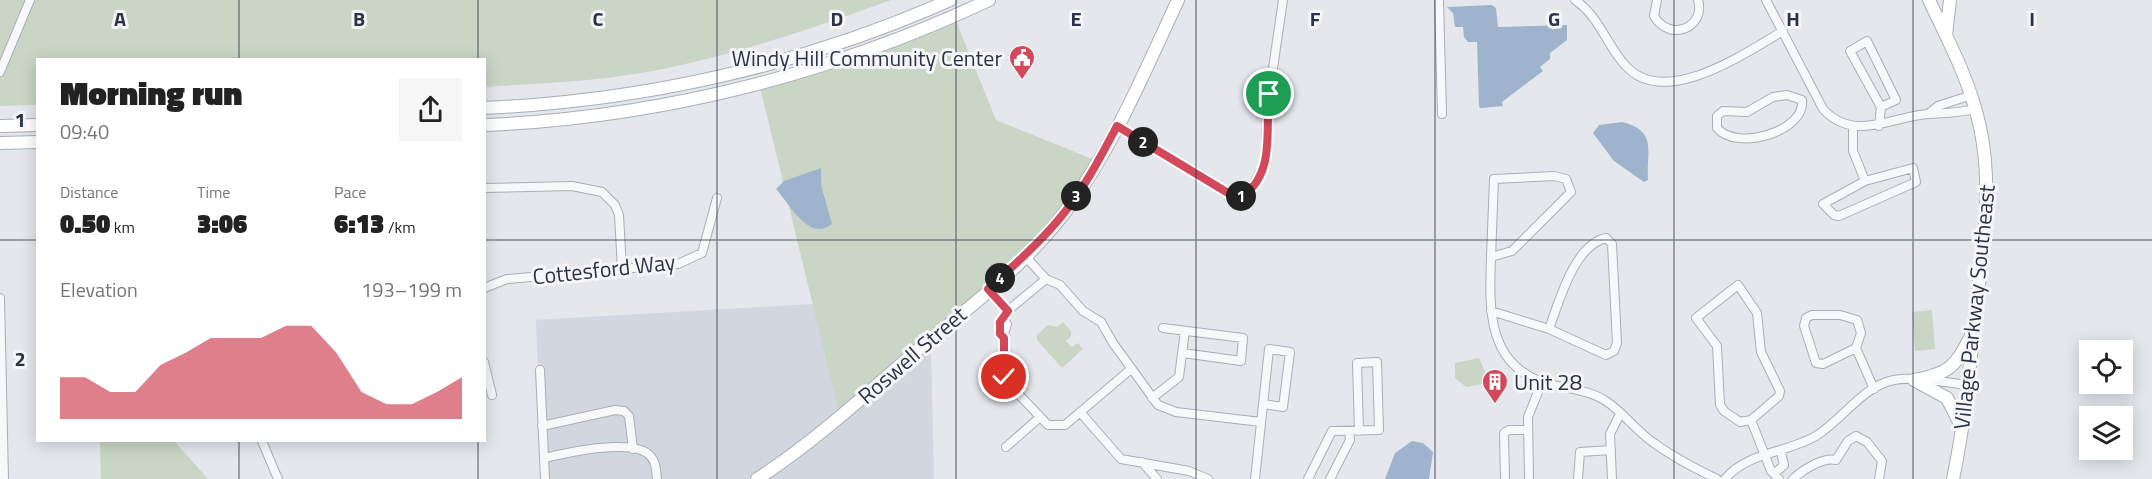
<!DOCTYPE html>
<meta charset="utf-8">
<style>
:root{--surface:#fff;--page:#f6f6f6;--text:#222;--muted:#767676;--accent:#d1495b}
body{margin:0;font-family:"Titillium Web",sans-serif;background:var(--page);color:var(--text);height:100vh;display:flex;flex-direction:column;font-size:22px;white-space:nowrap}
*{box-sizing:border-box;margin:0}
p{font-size:20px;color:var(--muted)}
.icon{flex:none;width:33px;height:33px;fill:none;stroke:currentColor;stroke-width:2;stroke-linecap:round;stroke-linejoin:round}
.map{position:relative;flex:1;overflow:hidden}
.panel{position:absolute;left:36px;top:58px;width:450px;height:384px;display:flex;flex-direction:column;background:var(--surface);border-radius:0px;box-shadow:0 3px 15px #0003}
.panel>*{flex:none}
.fabs{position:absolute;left:2079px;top:340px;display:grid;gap:12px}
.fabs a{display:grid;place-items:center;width:54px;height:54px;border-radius:0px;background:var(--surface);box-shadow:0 3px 15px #0003;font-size:30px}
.pin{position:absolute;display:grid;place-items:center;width:51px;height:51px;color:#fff;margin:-26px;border:3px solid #fff;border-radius:50%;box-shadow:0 2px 6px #0007}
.km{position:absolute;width:30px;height:30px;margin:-15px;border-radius:50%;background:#222;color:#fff;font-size:16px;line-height:30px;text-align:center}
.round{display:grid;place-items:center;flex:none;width:63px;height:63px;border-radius:0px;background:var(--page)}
.headline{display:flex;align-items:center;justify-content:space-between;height:102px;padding:0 24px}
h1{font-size:33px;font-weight:800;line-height:45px}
.figures{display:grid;grid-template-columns:repeat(3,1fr);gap:9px;height:102px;padding:6px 24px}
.figures div{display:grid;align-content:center}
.figures b{font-size:26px;font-weight:800}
.figures small{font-size:16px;font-weight:400}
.figures p{font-size:16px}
.chart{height:168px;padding:12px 24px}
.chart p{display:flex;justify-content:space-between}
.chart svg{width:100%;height:108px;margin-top:6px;fill:var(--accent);opacity:.7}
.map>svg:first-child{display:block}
.built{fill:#d2d6de}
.green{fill:#c9d6c5}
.water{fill:#9fb4cc}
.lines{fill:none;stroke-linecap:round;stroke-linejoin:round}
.street-casing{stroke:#a9aeb7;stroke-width:10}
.secondary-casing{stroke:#a9aeb7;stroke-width:14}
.street{stroke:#f7f8fa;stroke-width:8}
.secondary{stroke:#fff;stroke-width:12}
.route-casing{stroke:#fff;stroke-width:12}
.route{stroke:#d1495b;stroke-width:8}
.grid{fill:none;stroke:#2b3445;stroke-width:1.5;stroke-opacity:0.55}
.labels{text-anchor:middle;stroke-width:6;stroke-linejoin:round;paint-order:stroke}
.poi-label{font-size:22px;fill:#2b3445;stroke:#f4f6f9;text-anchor:end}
.street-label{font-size:22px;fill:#2b3445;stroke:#f4f6f9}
.grid-label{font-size:20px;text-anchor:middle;font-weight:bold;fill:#2b3445;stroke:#f4f6f9;stroke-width:6;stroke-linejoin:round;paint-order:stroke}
</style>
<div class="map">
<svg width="2152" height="479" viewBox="0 0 2152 479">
<rect width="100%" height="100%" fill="#e4e7ec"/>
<path class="built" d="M 813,304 L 841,417 L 931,349 L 934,479 L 542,479 L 536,320 Z"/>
<path class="green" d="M 0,0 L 891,0 C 820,26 746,51 672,67 C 610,81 547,83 485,87 L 484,60 L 38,60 L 37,105 L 0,106 Z
M 956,21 L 996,120 L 1097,161 L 1052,239 L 931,349 L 840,417 L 760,87 L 871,55 Z
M 1932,310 L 1935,349 L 1915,351 L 1912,312 Z
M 1063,322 L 1071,331 L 1071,336 L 1066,341 L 1072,347 L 1078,343 L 1083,349 L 1062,368 L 1037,340 L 1037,335 L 1048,325 L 1057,327 Z
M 1479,358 L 1489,381 L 1493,379 L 1494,382 L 1466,387 L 1455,378 L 1455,363 Z
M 100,441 L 174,441 L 208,479 L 101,479 Z"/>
<path class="water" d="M 1492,5 L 1496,8 L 1498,27 L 1567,25 L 1567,40 L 1550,53 L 1550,59 L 1540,67 L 1543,71 L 1502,102 L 1503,106 L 1481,108 L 1479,107 L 1477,42 L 1468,42 L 1464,37 L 1463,27 L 1455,27 L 1453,13 L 1447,7 Z
M 1622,122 C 1658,131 1646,150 1648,180 L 1644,182 L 1614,161 L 1593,133 L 1599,125 Z
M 821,168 L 821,185 L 832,224 C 809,243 789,203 776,189 L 784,181 Z
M 1412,441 L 1423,443 L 1433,452 L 1429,479 L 1385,479 L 1395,453 Z"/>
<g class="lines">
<defs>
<path id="street" d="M 1439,0 L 1442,114
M 1575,0 C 1599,16 1606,44 1625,65 C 1664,110 1745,53 1783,31
M 1657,0 L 1654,16 C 1670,43 1706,27 1698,0
M 1766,0 L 1823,109 C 1854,143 1892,116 1929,114 C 1945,113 1959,113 1975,109
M 0,72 L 30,0
M 1787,95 L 1802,100 C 1806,131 1737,152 1717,128 L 1717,116 L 1723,111 L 1747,112 L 1773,97 Z
M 1928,114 L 1938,106 L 1972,95
M 1117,126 L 1233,196 L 1243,196 L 1249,192 L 1266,162 L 1267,109 L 1283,0
M 1879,126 L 1881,107 L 1850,51 L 1867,41 L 1896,100 L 1881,107
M 1853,127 L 1853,151 L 1865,181
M 1913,168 L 1916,182 L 1839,216 L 1834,215 L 1823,204 L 1865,181 Z
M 1554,176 L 1566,179 L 1571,192 L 1512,251 L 1491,257 L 1494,179 Z
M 484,188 L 572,186 L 602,192 L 615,205 L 619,215 L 622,269
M 1606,238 L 1612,244 L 1617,343 L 1614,351 L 1606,355 L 1549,329 C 1559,302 1574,245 1606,238 Z
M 1024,255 L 1046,279 L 1060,285 L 1083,311 L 1101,322 L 1113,343 L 1158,405 L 1176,412 L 1261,422
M 1491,257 C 1489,310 1487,367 1549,384 C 1568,389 1589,390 1606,401 C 1624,413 1636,431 1654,443 C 1673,457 1696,469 1717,479
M 1738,285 L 1757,313 L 1761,352 L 1780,391 L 1779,396 L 1751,420 L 1740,422 L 1724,411 L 1720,405 L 1717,346 L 1696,318 Z
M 484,288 L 507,279 L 678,264 L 702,253 L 717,198
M 988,289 L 1008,311
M 0,298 L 4,479
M 1491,311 L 1549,329
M 1812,315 L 1840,315 L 1857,320 L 1861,333 L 1856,348 L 1823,364 L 1816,363 L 1804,326 L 1806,318 Z
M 1003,319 L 1007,324 L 1003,337 L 1005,380 L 1048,425 L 1065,425 L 1131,369
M 1163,328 L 1243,338 L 1241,361 L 1183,353
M 1003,337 L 1000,329 L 1000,322 L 1006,312 L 1046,279
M 1856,348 L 1874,389
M 484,362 L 492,395
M 540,370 L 545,479
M 1152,398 L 1179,377 L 1185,331
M 1080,412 L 1121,459 L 1189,471 L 1208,479
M 1751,420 L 1771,471 L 1779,479
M 542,426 L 615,410 L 624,411 L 629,416 L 633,449
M 262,441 L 278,479
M 1006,447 L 1039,418
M 544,458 C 567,453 627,439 647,453 C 656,459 656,469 657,479
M 1142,462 L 1157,479
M 1774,474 L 1784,465 L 1781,452
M 1255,479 L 1269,349 L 1290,352 L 1283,407 L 1263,404
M 1308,479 L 1332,431 L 1379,430 L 1377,362 L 1357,363 L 1359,431
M 1330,479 L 1350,440 L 1349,431
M 1505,479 L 1504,433 L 1509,430 L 1527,430
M 1529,479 L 1528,417 L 1542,382
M 1578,479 L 1580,452 L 1611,450
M 1612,479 L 1610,434 L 1620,414
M 1725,479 C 1747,452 1787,453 1816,436 C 1842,420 1863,386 1894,380 C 1913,376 1948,383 1968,385
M 1793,479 C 1802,470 1823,457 1836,460 L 1848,441 L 1856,436 L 1867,442 L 1882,461 L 1879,479"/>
<path id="secondary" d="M 1929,0 C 1949,42 1970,81 1980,127 C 1993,188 1983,246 1976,308 C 1970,365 1965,422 1953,479
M 1946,35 L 1950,0
M 484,108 C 644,101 804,65 950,0
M 484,125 C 658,118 832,74 989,0
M 0,126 L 38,125
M 0,143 L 38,142
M 1914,380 C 1950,373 1954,368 1971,336
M 1914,380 L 1947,398 L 1962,428
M 757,479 C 816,441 867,393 920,348 C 970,307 1026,264 1065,212 C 1113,148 1145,71 1178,0"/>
</defs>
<use href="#street" class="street-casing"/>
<use href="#secondary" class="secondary-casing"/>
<use href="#street" class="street"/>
<use href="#secondary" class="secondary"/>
</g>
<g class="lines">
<defs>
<path id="route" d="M 1004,377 L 1004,338 L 1000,334 L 1000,322 L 1008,311 L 988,289 C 1014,265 1042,241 1064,213 C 1085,187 1101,156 1117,126 L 1233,196 L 1243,196 C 1276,172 1265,129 1269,94"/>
</defs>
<use href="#route" class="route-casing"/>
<use href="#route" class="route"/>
</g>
<path class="grid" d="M 239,0 L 239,60M 478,0 L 478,60M 717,0 L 717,479M 956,0 L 956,479M 1196,0 L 1196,479M 1435,0 L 1435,479M 1674,0 L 1674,479M 1913,0 L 1913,479M 0,240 L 38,240M 484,240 L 2152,240M 239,441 L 239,479M 478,441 L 478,479"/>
<defs>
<symbol id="civic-pin" viewBox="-11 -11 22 30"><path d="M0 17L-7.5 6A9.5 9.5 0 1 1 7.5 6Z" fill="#d1495b" stroke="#f4f6f9"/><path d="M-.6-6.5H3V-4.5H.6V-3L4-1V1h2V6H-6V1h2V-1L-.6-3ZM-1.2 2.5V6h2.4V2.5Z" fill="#fff"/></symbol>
<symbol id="building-pin" viewBox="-11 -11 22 30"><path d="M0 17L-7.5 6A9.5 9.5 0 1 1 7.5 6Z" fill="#d1495b" stroke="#f4f6f9"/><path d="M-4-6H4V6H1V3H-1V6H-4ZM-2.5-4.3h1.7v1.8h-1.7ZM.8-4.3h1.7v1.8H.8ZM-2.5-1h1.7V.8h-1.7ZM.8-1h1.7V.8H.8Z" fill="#fff"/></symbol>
</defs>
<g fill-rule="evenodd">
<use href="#civic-pin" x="1007" y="43" width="30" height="40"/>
<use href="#building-pin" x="1480" y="367" width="30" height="40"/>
</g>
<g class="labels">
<g class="poi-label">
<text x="1002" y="66">Windy Hill Community Center</text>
<text x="1514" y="390" text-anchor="start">Unit 28</text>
</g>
<g class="street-label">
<text transform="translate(604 269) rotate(-6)" y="8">Cottesford Way</text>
<text transform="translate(1974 307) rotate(-84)" y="8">Village Parkway Southeast</text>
<text transform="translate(912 355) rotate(-41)" y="8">Roswell Street</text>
</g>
</g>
<g class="grid-label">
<text x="120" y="26">A</text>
<text x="359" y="26">B</text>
<text x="598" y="26">C</text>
<text x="837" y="26">D</text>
<text x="1076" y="26">E</text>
<text x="1315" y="26">F</text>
<text x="1554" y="26">G</text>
<text x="1793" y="26">H</text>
<text x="2032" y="26">I</text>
<text x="20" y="127">1</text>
<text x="20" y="366">2</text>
</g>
</svg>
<div class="fabs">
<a><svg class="icon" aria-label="locate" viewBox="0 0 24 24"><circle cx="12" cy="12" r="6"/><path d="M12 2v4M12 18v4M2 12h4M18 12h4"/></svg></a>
<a><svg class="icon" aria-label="layers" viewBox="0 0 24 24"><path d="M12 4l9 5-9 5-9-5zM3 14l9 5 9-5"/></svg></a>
</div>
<div class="pin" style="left:1269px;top:94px;background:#1e9e55"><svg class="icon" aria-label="arrive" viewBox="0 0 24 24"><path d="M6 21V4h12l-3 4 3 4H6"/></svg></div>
<div class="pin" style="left:1004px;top:377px;background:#d93025"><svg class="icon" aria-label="check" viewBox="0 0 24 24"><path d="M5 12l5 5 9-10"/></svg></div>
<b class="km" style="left:1241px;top:196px">1</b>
<b class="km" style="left:1143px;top:142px">2</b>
<b class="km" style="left:1076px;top:196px">3</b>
<b class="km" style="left:1000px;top:278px">4</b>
<section class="panel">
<div class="headline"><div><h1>Morning run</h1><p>09:40</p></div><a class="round"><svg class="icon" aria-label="share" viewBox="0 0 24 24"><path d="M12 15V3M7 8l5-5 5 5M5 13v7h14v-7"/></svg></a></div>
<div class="figures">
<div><p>Distance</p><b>0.50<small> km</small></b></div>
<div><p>Time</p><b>3:06</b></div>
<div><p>Pace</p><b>6:13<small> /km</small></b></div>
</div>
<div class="chart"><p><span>Elevation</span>193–199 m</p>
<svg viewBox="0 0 160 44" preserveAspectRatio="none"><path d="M0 44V27L10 27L20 33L30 33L40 22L50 17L60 11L70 11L80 11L90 6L100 6L110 17L120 33L130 38L140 38L150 33L160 27V44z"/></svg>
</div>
</section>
</div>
